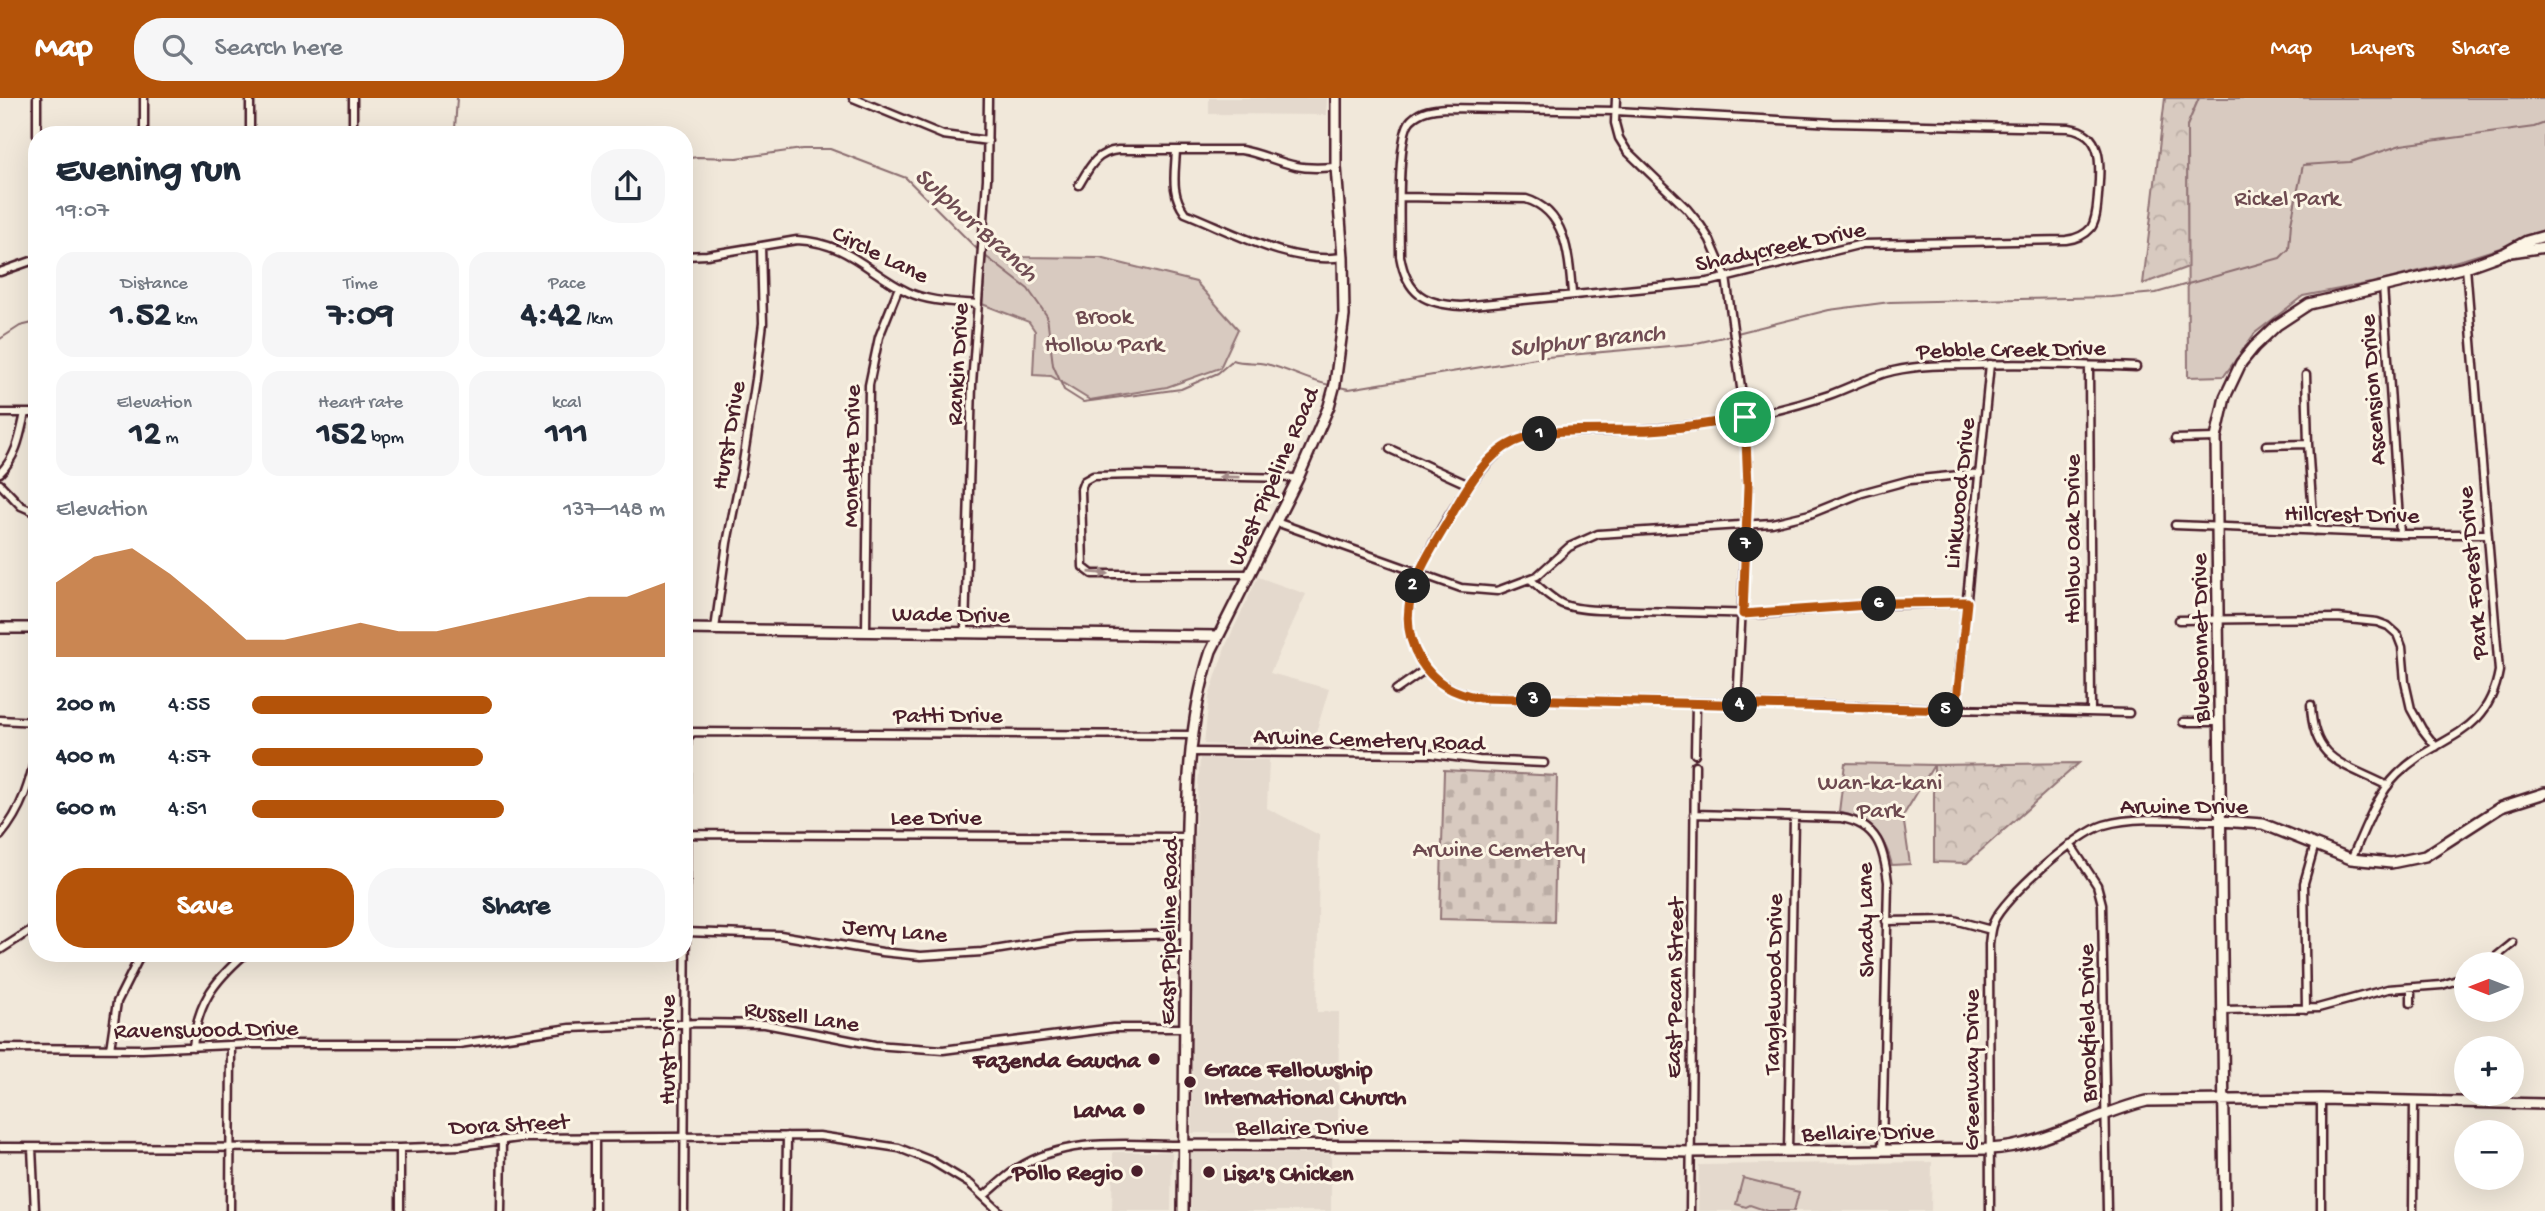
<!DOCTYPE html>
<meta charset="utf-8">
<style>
:root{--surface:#fff;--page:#f6f6f7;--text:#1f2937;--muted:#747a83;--accent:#b45309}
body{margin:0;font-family:"Gochi Hand",sans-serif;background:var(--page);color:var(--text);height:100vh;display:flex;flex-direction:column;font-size:26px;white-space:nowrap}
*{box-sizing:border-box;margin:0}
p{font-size:23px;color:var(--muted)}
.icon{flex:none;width:38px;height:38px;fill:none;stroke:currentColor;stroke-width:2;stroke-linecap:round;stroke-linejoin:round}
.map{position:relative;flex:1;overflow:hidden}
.side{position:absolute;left:28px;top:28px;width:665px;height:836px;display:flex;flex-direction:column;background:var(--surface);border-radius:28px;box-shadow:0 7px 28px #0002}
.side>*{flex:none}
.needle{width:46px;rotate:270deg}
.tools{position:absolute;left:2454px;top:854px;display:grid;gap:14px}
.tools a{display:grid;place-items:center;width:70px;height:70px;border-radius:50%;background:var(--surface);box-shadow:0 7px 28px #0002;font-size:35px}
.pin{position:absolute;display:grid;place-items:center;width:60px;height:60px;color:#fff;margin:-30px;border:4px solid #fff;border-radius:50%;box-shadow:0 2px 7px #0007}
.km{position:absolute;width:35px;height:35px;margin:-18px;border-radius:50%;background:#222;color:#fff;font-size:19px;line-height:35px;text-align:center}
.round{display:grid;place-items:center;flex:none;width:74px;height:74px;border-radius:28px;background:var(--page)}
.summary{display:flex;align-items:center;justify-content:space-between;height:119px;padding:0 28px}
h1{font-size:38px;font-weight:700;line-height:52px}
.metrics{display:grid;grid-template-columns:repeat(3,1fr);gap:10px;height:119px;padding:7px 28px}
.metrics div{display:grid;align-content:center;border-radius:18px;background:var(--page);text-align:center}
.metrics b{font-size:35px;font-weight:700}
.metrics small{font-size:19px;font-weight:400}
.metrics p{font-size:19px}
.chart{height:196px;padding:14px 28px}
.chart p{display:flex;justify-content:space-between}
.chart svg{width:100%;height:126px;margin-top:7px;fill:var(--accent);opacity:.7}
.action{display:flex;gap:14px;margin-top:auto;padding:14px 28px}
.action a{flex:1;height:80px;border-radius:28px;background:var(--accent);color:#fff;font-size:28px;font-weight:700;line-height:80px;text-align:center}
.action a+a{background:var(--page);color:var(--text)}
ul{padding:0 28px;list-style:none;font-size:23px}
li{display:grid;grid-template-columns:112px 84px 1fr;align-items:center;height:52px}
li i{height:18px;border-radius:9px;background:var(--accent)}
header{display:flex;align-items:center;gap:42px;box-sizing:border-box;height:98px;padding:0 35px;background:var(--accent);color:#fff}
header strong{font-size:33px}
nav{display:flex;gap:38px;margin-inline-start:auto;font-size:24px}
.search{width:490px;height:63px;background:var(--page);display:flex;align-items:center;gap:18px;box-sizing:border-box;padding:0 24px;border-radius:28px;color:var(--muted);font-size:26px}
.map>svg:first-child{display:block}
.built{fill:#e4d9cd}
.forest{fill:url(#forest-crowns);stroke:#917476;stroke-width:2}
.cemetery{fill:url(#cemetery-stones);stroke:#917476;stroke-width:2}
.green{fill:#d8cac0;stroke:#917476;stroke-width:2}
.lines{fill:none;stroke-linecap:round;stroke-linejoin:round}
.stream{stroke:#8b6d6f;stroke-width:2}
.street-casing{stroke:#4a1f2b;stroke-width:11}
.secondary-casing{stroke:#4a1f2b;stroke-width:14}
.street{stroke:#fcf5e5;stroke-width:6}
.secondary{stroke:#fcf5e5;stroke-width:9}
.oneway{fill:#a38a88}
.route-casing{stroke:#fff;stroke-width:14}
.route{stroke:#b45309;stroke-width:9}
.poi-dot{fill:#4a1f2b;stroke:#fcf5e5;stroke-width:2.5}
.labels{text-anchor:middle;stroke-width:6;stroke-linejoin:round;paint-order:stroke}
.park-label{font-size:24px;fill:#6e4a50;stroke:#fcf5e5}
.street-label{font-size:24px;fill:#4a1f2b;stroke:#fcf5e5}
.poi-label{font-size:24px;font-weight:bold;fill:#4a1f2b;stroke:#fcf5e5;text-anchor:end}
.water-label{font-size:26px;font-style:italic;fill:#704c53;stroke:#fcf5e5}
</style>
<header>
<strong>Map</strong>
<div class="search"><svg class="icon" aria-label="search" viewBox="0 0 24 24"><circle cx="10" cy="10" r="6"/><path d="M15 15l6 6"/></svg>Search here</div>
<nav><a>Map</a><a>Layers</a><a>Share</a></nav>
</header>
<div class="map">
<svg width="2545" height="1113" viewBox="0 0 2545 1113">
<defs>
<pattern id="forest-crowns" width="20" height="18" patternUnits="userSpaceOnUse" patternTransform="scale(1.75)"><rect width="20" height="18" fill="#d8cac0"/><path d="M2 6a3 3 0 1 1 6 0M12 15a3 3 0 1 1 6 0" fill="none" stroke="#bbada5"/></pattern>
<pattern id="cemetery-stones" width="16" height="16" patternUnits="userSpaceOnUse" patternTransform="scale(1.75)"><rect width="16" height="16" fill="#d8cac0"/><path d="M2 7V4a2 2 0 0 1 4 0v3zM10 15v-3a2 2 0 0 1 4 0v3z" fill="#bbada5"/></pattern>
</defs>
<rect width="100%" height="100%" fill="#f1e8da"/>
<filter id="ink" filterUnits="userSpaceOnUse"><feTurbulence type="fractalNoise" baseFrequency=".0143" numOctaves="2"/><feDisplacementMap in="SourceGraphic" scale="14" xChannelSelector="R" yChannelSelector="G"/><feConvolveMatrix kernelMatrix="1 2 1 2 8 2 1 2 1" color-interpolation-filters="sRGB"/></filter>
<g filter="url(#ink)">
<path class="built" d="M 1209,0 L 1327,0 L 1326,17 L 1209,16 Z
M 1258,479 L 1306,496 L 1270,575 L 1329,591 L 1311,651 L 1204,646 L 1209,599 L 1226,547 Z
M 1200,660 L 1269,662 L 1267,710 L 1319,737 L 1317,914 L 1339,914 L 1338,1035 L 1192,1035 L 1193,759 Z
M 1113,1054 L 1172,1054 L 1171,1113 L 1112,1113 Z
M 1191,1055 L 1331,1056 L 1331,1113 L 1191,1113 Z
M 1932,1064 L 1931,1113 L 1698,1113 L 1699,1067 Z"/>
<path class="forest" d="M 2165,0 L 2199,0 L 2187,28 L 2188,169 L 2143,186 Z
M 2079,665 L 1967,765 L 1934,764 L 1934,667 Z"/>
<path class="cemetery" d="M 1444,672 L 1557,678 L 1554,824 L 1440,821 Z"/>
<path class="green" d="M 2199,0 L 2545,0 L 2545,136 L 2465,161 L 2381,183 L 2303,198 L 2255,235 L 2224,278 L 2188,279 L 2187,28 Z
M 987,139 L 1005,152 L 1023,159 L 1100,160 L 1196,184 L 1238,231 L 1220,270 L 1167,289 L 1090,302 L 1051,278 L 1033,277 L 1035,233 L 1029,224 L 982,206 Z
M 1845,665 L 1934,667 L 1903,718 L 1910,766 L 1892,767 C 1885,737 1870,721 1839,714 Z
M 1743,1080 L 1799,1094 L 1794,1113 L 1767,1113 L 1750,1107 L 1746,1109 L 1736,1106 Z"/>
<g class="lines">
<path class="stream" d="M 457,0 L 455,31 L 458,37
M 684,61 L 697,59 L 737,60 L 802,51 L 830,51 L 906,80 L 979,153
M 984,157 L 1028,191 L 1047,218 L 1053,267 L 1064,292 L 1083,304 L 1181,291 L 1218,275 L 1233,262 C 1244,266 1255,263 1266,266 C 1288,271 1308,283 1330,287
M 1737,235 L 1829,212 L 1890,204 L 2111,199 L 2156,195 L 2280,160 L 2289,151 L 2291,125 L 2303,67 L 2350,64 L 2401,47 L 2534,29 L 2545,25
M 0,241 L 20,228 L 37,224
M 1339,289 L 1349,291 L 1536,260 L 1692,246 L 1732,237"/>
<defs>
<path id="street" d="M 37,0 L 37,37
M 144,0 L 144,37
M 250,0 L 250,37
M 853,0 L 943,37 L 988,43
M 1616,0 L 1615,25 L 1619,40 L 1627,53 L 1687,111 L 1701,128 L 1710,142 L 1726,179 L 1745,319 L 1748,388 L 1737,607
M 1446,10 L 1616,13 L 1833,25 L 2069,30 C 2105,35 2100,70 2098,97 C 2097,108 2097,121 2091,130 C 2085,137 2075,141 2066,142 L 1862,146 L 1708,184 L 1461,208 C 1425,206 1407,197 1400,158 C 1400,133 1396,37 1411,22 C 1421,12 1433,11 1446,10 Z
M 353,37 L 353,0
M 1176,52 C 1175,76 1170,95 1185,115 C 1233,134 1290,167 1343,159
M 1079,87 C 1089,70 1096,54 1118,52 L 1241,52 C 1260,55 1277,64 1296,68 C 1309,71 1322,70 1336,69
M 1401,99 L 1526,101 C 1567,113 1569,160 1572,195
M 684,158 L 707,157 L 797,142 C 849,145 867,174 908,194 C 929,204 955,204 977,206
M 0,174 L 37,161
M 2383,188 L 2400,436
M 2089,268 L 2091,614
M 2306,277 L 2308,346 L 2314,433
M 0,315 L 37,315
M 2175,341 L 2216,340
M 2266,347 L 2308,346
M 1390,351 L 1469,387
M 0,375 C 17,358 20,337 25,315
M 0,386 L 21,408 L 37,415
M 1276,424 L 1461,490 L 1497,493 L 1537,478 L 1569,449 L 1598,436 L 1772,425 L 1810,416 L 1862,395 L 1910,382 L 1980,375
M 2175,427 L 2400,436 L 2487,436
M 1249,476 L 1092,476 L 1083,469 L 1081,391 L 1084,383 L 1093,378 L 1136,377 L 1298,380
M 1530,481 C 1558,506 1561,510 1598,512 L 1763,516 L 1851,508 L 1967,504
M 2179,522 L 2338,520 L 2377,524 L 2388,528 L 2397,536 L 2402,549 L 2405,584 L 2411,611 L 2422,631 L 2436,649
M 715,531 L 727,445 L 742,370 L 756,281 L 763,225 L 761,148
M 866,533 L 869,287 L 879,239 L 899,189
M 965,534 L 972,286 L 987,81 L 988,0
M 1396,592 L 1426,571
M 2311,607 C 2313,664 2343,665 2388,688
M 1956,612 L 1990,266
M 2129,615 L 1480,600 C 1440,592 1418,573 1409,533 C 1398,489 1473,365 1512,345 C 1541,330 1579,334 1611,333 C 1645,332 1678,330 1711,325 C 1752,319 1791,310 1829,297 C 1851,289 1871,278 1893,273 C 1919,267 1946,267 1972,267 C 2027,265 2082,267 2136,269
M 0,622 L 37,624
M 2183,624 L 2220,624
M 1193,654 L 1432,656 L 1479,662 L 1544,665
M 1695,656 L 1696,606
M 1694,716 L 1841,720 C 1878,726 1884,751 1888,784 L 1882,1053
M 685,736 L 1187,739
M 0,738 C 22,712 31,682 37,649
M 2070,746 L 2097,787 L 2102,806 L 2107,1113
M 2351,761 C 2364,734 2375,699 2397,677 C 2437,636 2487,641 2499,573 L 2466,169
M 1886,823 L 1954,822 L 1991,832
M 684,834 L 780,837 L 882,854 L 921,858 L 982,854 L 1075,839 L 1186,836
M 0,852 L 37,828
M 2487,866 L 2513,845
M 2411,890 L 2411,905
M 2306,911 L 2304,785 L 2315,746
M 2223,912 L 2318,910 L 2388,891 L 2442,887 L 2466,879
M 193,949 C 197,906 213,884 245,856
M 0,950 L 142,951 L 251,946 L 459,946 L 570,930 L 701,925 L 765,926 L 875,947 L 943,952 L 1113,930 L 1185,930
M 110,951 L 117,904 L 141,856
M 2321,1001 L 2321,1113
M 0,1049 L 400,1050 L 460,1048 L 519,1040 L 819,1038 L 899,1050 L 932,1063 L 970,1086 L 999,1113
M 32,1050 L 35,1113
M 400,1050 L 400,1113
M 1788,1054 L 1794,719
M 984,1098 C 995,1089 1006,1078 1018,1070 C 1068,1038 1127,1047 1184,1047
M 230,1113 L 231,947
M 501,1113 L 502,1042
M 595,1113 L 595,1040
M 684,1113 L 687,640 L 693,634 L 1194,637
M 786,1113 L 787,1038
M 1690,1113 L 1695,667
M 1990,1113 L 1989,846 C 1990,840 1990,832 1993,825 C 2004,799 2077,735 2104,727 C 2140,717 2184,723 2221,723
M 2413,1113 L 2414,1003"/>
<path id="secondary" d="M 2511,154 L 2545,149
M 0,530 L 37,530
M 684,531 L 1218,538
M 2221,723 L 2263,726 L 2351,761 L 2391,765 L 2425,758 L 2501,709 L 2545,695
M 1184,1047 L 1440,1048 L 1690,1054 L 1989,1051 C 2044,1049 2094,1015 2147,1003 L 2321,1001 L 2545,1006
M 1183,1113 C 1184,1012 1185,911 1186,810 C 1187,725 1184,635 1211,553 L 1298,380 L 1329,308 L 1335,286 L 1344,218 L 1343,159 L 1336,69 L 1336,0
M 2225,1113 L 2216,340 L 2225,299 L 2241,265 L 2254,249 L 2277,227 L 2309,206 L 2466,169 L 2505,155 L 2527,143 L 2545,138"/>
</defs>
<use href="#street" class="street-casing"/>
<use href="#secondary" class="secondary-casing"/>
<use href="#street" class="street"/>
<use href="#secondary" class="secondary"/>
</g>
<defs><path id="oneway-solid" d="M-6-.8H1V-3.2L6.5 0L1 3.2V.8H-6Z" transform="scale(1.75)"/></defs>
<g class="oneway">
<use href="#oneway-solid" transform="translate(1229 379) rotate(-179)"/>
<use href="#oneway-solid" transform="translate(1099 475) rotate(5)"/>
</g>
</g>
<g class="lines" filter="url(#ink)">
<defs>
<path id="route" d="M 1745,319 L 1748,388 L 1743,516 L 1895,505 L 1967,504 L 1956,612 L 1480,600 C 1453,595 1435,586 1420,562 C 1391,512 1421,469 1447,425 C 1463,396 1482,359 1514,344 C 1550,327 1610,334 1650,332 C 1682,330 1714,325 1745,319 Z"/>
</defs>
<use href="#route" class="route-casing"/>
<use href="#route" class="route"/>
</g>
<g class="poi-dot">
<circle cx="1154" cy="961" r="7"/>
<circle cx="1190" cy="984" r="7"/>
<circle cx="1139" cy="1011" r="7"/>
<circle cx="1137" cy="1073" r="7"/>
<circle cx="1209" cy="1074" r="7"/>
</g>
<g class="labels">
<g class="park-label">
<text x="2287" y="107">Rickel Park</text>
<text x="1104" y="225">Brook<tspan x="1104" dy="28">Hollow Park</tspan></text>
<text x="1880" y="691">Wan-ka-kani<tspan x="1880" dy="28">Park</tspan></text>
<text x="1499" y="758">Arwine Cemetery</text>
</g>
<g class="street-label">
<text transform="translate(1780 147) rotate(-12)" y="8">Shadycreek Drive</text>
<text transform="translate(881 155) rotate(26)" y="8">Circle Lane</text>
<text transform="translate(2011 250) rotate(-1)" y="8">Pebble Creek Drive</text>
<text transform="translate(956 266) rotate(-87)" y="8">Rankin Drive</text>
<text transform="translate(2371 292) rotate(-94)" y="8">Ascension Drive</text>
<text transform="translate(727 337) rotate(-80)" y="8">Hurst Drive</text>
<text transform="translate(850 358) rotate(-89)" y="8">Monette Drive</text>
<text transform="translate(1272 378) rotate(-66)" y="8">West Pipeline Road</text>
<text transform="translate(1958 395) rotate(-84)" y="8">Linkwood Drive</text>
<text transform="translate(2352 415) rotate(1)" y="8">Hillcrest Drive</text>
<text transform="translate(2071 441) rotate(-90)" y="8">Hollow Oak Drive</text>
<text transform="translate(2471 475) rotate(-95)" y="8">Park Forest Drive</text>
<text transform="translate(951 515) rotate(1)" y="8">Wade Drive</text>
<text transform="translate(2199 540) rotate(-91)" y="8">Bluebonnet Drive</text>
<text x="948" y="624">Patti Drive</text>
<text transform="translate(1369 640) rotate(2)" y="8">Arwine Cemetery Road</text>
<text x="2184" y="715">Arwine Drive</text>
<text x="936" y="726">Lee Drive</text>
<text transform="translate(1864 822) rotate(-91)" y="8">Shady Lane</text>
<text transform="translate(895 831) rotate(5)" y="8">Jerry Lane</text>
<text transform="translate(1167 833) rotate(-89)" y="8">East Pipeline Road</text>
<text transform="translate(1772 886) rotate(-89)" y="8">Tanglewood Drive</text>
<text transform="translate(1673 890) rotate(-89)" y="8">East Pecan Street</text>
<text transform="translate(802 917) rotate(8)" y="8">Russell Lane</text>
<text transform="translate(2086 925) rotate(-91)" y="8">Brookfield Drive</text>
<text transform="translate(206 930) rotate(-1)" y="8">Ravenswood Drive</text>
<text transform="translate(666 952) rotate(-90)" y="8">Hurst Drive</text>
<text transform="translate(1970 972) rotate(-90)" y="8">Greenway Drive</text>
<text transform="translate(509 1025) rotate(-3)" y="8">Dora Street</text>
<text x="1302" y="1036">Bellaire Drive</text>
<text transform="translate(1868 1033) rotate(-1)" y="8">Bellaire Drive</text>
</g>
<g class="poi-label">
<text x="1140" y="969">Fazenda Gaucha</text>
<text x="1204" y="978" text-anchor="start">Grace Fellowship<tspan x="1204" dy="28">International Church</tspan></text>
<text x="1125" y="1019">LaMa</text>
<text x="1123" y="1081">Pollo Regio</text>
<text x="1223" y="1082" text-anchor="start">Lisa's Chicken</text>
</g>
<g class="water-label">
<text transform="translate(978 125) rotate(42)" y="9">Sulphur Branch</text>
<text transform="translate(1587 240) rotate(-6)" y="9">Sulphur Branch</text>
</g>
</g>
</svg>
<div class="tools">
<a><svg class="needle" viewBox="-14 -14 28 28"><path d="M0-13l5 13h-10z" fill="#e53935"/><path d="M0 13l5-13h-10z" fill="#747a83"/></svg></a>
<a>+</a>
<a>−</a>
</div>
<div class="pin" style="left:1745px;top:319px;background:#1e9e55"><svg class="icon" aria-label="arrive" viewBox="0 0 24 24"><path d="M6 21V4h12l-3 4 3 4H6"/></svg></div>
<b class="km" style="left:1540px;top:336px">1</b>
<b class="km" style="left:1413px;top:488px">2</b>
<b class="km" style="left:1534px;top:602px">3</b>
<b class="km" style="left:1740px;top:607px">4</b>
<b class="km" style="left:1946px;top:612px">5</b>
<b class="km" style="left:1879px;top:506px">6</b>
<b class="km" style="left:1746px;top:447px">7</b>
<section class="side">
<div class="summary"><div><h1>Evening run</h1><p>19:07</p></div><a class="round"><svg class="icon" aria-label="share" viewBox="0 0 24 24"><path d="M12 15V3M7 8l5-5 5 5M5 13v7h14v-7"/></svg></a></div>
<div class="metrics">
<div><p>Distance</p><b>1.52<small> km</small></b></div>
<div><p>Time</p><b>7:09</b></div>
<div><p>Pace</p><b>4:42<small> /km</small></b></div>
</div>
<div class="metrics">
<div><p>Elevation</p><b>12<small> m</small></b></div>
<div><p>Heart rate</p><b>152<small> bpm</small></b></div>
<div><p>kcal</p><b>111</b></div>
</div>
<div class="chart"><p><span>Elevation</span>137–148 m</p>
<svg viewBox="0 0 160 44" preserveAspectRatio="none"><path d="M0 44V18L10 9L20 6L30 15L40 26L50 38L60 38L70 35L80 32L90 35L100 35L110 32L120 29L130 26L140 23L150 23L160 18V44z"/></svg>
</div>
<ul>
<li><b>200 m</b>4:55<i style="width:58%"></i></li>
<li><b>400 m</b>4:57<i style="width:56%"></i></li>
<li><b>600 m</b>4:51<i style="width:61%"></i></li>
</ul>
<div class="action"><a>Save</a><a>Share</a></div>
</section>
</div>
